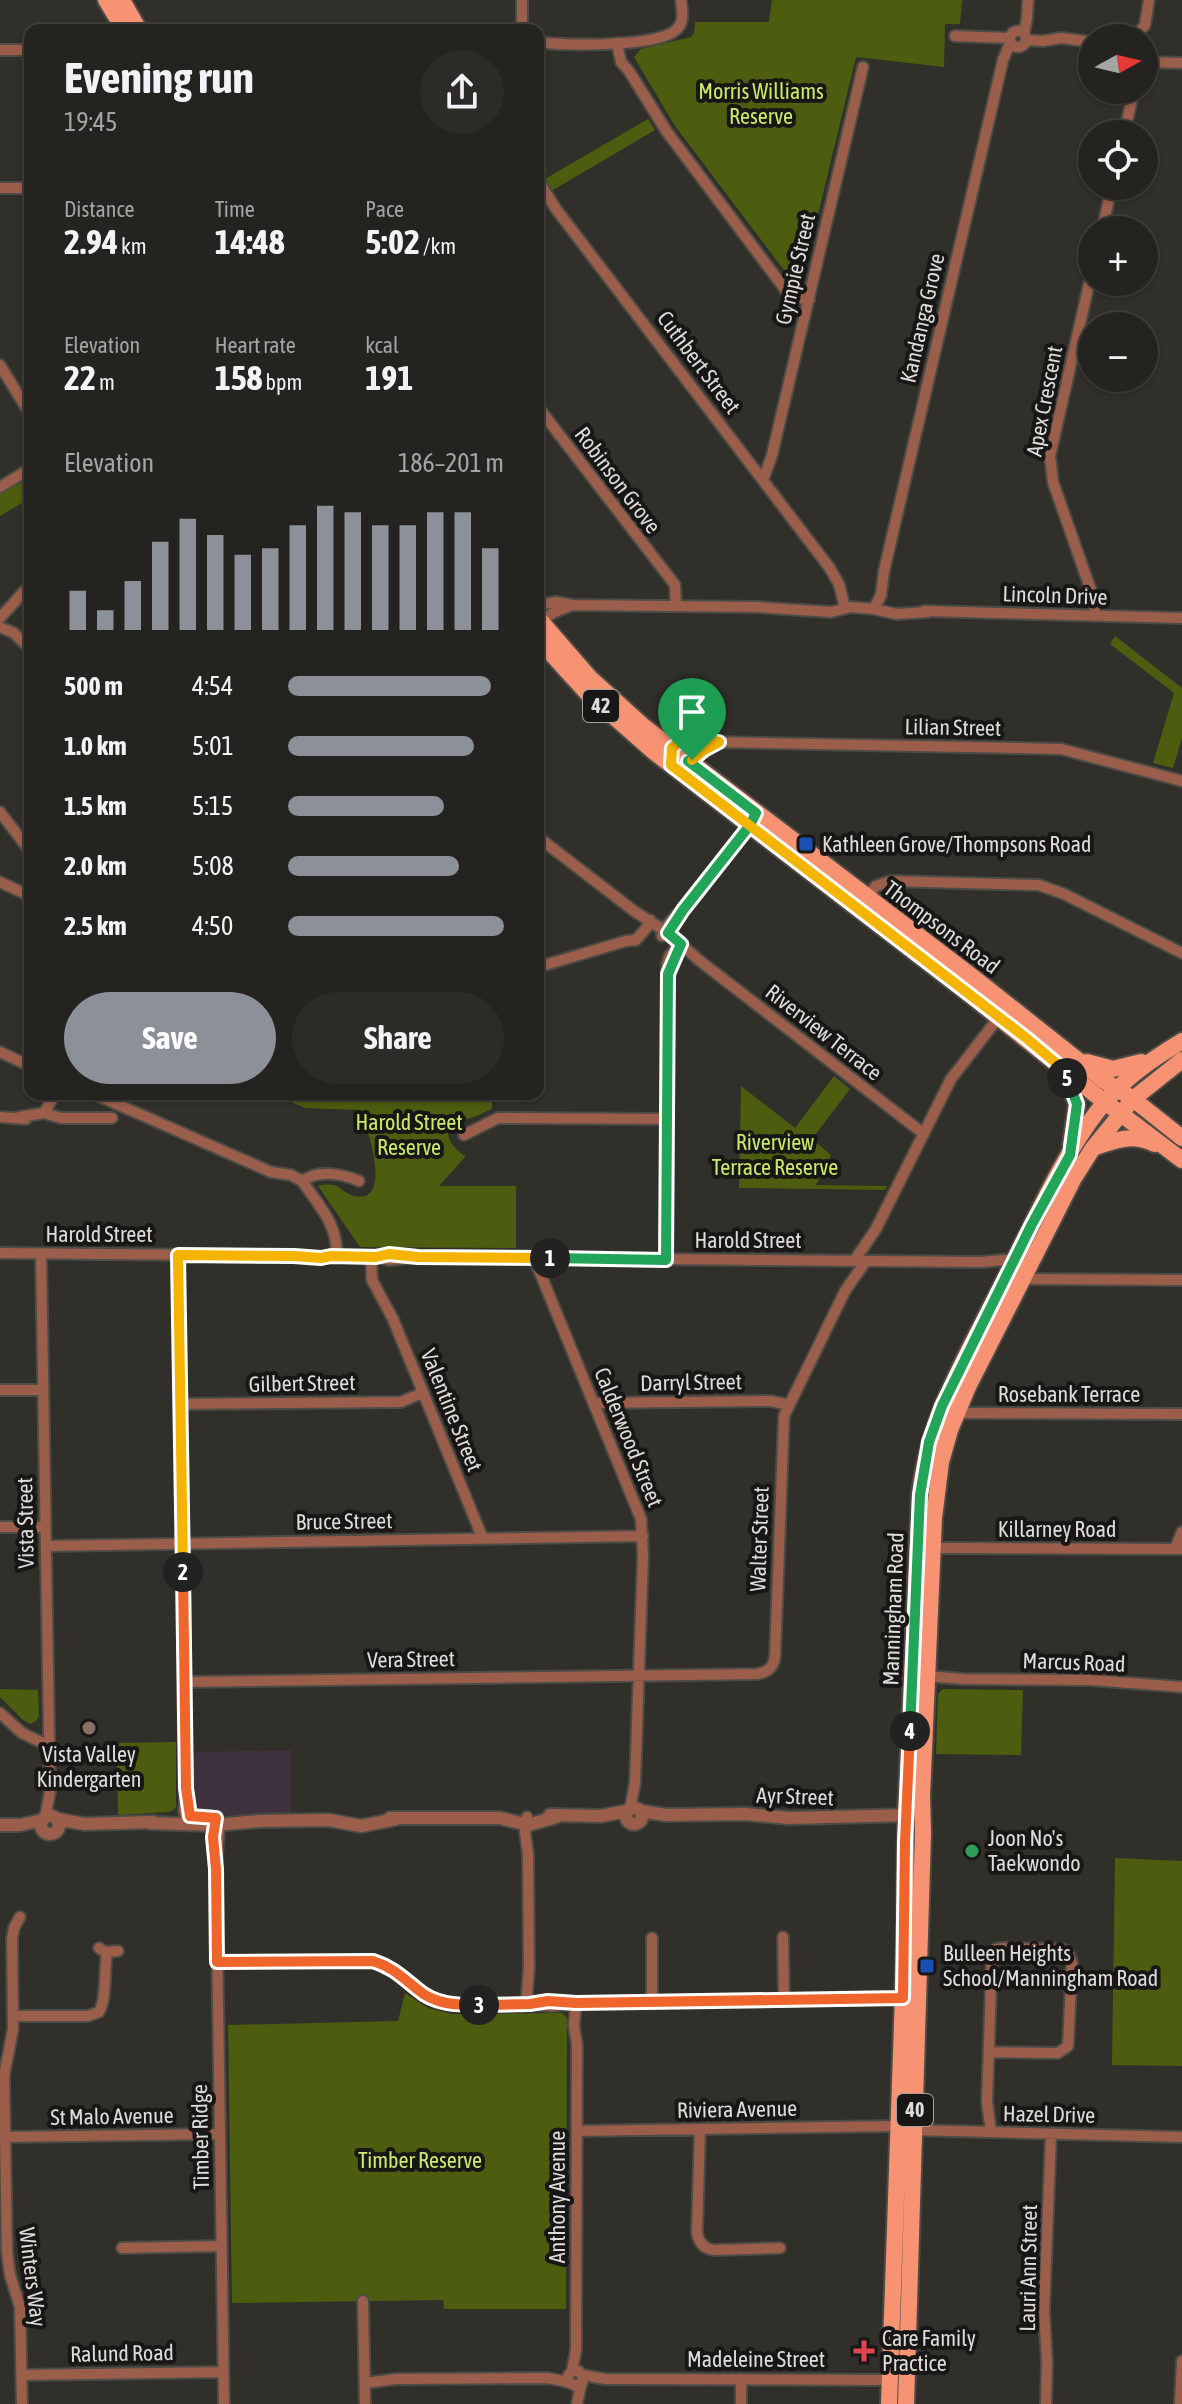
<!DOCTYPE html>
<meta charset="utf-8">
<style>
:root{--surface:#25231f;--page:#2d2b28;--text:#f1f3f6;--muted:#a3a4a4;--line:#42403d;--accent:#8c9099}
body{margin:0;font-family:"Asap Condensed",sans-serif;background:var(--page);color:var(--text);height:100vh;display:flex;flex-direction:column;font-size:30px;white-space:nowrap}
*{box-sizing:border-box;margin:0}
p{font-size:26px;color:var(--muted)}
.icon{flex:none;width:44px;height:44px;fill:none;stroke:currentColor;stroke-width:2;stroke-linecap:round;stroke-linejoin:round}
.map{position:relative;flex:1;overflow:hidden}
.side{position:absolute;left:24px;top:24px;width:520px;height:1076px;display:flex;flex-direction:column;background:var(--surface);border-radius:16px;box-shadow:0 2px 6px #0004,0 0 0 2px var(--line)}
.side>*{flex:none}
.needle{width:52px;rotate:82deg}
.controls{position:absolute;left:1078px;top:24px;display:grid;gap:16px}
.controls a{display:grid;place-items:center;width:80px;height:80px;border-radius:50%;background:var(--surface);box-shadow:0 2px 6px #0004,0 0 0 2px var(--line);font-size:40px}
.pin{position:absolute;display:grid;place-items:center;width:68px;height:68px;color:#fff;margin:-82px -34px;border-radius:50% 50% 50% 0;rotate:-45deg;box-shadow:0 0 8px #0007}
.pin .icon{rotate:45deg}
.km{position:absolute;width:40px;height:40px;margin:-20px;border-radius:50%;background:#222;color:#fff;font-size:22px;line-height:40px;text-align:center}
.round{display:grid;place-items:center;flex:none;width:84px;height:84px;border-radius:42px;background:var(--page)}
.overview{display:flex;align-items:center;justify-content:space-between;height:136px;padding:0 40px}
h1{font-size:44px;font-weight:700;line-height:60px}
.figures{display:grid;grid-template-columns:repeat(3,1fr);gap:12px;height:136px;padding:8px 40px}
.figures div{display:grid;align-content:center}
.figures b{font-size:34px;font-weight:700}
.figures small{font-size:22px;font-weight:400}
.figures p{font-size:22px}
.chart{height:224px;padding:16px 40px}
.chart p{display:flex;justify-content:space-between}
.chart svg{width:100%;height:144px;margin-top:8px;stroke:var(--accent);stroke-width:6}
.button{display:flex;gap:16px;margin-top:auto;padding:16px 40px}
.button a{flex:1;height:92px;border-radius:48px;background:var(--accent);color:#fff;font-size:32px;font-weight:700;line-height:92px;text-align:center}
.button a+a{background:var(--page);color:var(--text)}
ul{padding:0 40px;list-style:none;font-size:26px}
li{display:grid;grid-template-columns:128px 96px 1fr;align-items:center;height:60px}
li i{height:20px;border-radius:10px;background:var(--accent)}
.map>svg:first-child{display:block}
.commercial{fill:#40313f}
.green{fill:#4c5d10}
.lines{fill:none;stroke-linecap:round;stroke-linejoin:round}
.minor-casing{stroke:#4d4b45;stroke-width:14}
.tertiary-casing{stroke:#4d4b45;stroke-width:16}
.primary-casing{stroke:#4d4b45;stroke-width:20}
.minor{stroke:#9b5e4b;stroke-width:10}
.tertiary{stroke:#9b5e4b;stroke-width:12}
.primary{stroke:#f79373;stroke-width:16}
.split-1-casing{stroke:#fff;stroke-width:16}
.split-2-casing{stroke:#fff;stroke-width:16}
.split-3-casing{stroke:#fff;stroke-width:16}
.split-4-casing{stroke:#fff;stroke-width:16}
.split-5-casing{stroke:#fff;stroke-width:16}
.split-6-casing{stroke:#fff;stroke-width:16}
.split-1{stroke:#22a559;stroke-width:10}
.split-2{stroke:#f5b400;stroke-width:10}
.split-3{stroke:#f0652b;stroke-width:10}
.split-4{stroke:#f0652b;stroke-width:10}
.split-5{stroke:#22a559;stroke-width:10}
.split-6{stroke:#f5b400;stroke-width:10}
.transit-dot{fill:#1a4fb4;stroke:#181715;stroke-width:3}
.education-dot{fill:#8d6e63;stroke:#181715;stroke-width:3}
.leisure-dot{fill:#2e9e5b;stroke:#181715;stroke-width:3}
.health-dot{fill:#e0444e;stroke:#181715;stroke-width:3}
.labels{text-anchor:middle;stroke-width:8;stroke-linejoin:round;paint-order:stroke}
.shield{fill:#181715;stroke:#a3a19e;stroke-width:2}
.shield-label{font-size:20px;font-weight:bold;fill:#dedcd9}
.park-label{font-size:22px;fill:#c9eb6b;stroke:#181715}
.street-label{font-size:22px;fill:#dedcd9;stroke:#181715}
.poi-label{font-size:22px;fill:#dedcd9;stroke:#181715;text-anchor:start}
</style>
<div class="map">
<svg width="1182" height="2404" viewBox="0 0 1182 2404">
<rect width="100%" height="100%" fill="#312f29"/>
<path class="commercial" d="M 291,1750 L 291,1814 L 200,1816 L 194,1804 L 193,1756 L 196,1752 Z"/>
<path class="green" d="M 772,0 L 962,0 L 960,24 L 945,24 L 944,67 L 856,57 L 802,281 L 793,282 L 675,126 L 634,57 L 641,49 L 691,37 L 694,33 L 695,22 L 769,22 Z
M 648,119 L 655,130 L 538,199 L 538,183 Z
M 30,474 L 30,498 L 0,516 L 0,492 Z
M 1115,636 L 1182,688 L 1182,738 L 1173,768 L 1153,763 L 1174,693 L 1110,644 Z
M 834,1076 L 850,1089 L 812,1139 L 831,1155 L 816,1185 L 887,1186 L 885,1190 L 739,1188 L 741,1086 L 795,1128 Z
M 273,1094 L 361,1098 L 362,1094 L 492,1094 L 492,1109 C 486,1111 480,1115 474,1117 C 468,1120 461,1117 455,1121 C 439,1131 454,1151 466,1156 L 439,1186 L 516,1186 L 516,1248 L 360,1247 L 318,1186 C 339,1181 338,1190 353,1196 C 357,1197 362,1197 366,1196 C 388,1184 366,1128 361,1110 L 305,1108 Z
M 0,1689 L 38,1690 L 39,1716 L 36,1721 L 30,1724 L 23,1720 L 0,1697 Z
M 943,1689 L 1023,1690 L 1021,1755 L 936,1754 L 938,1694 Z
M 176,1742 L 176,1808 L 169,1812 L 118,1815 L 117,1743 Z
M 1115,1858 L 1182,1861 L 1182,2066 L 1112,2065 Z
M 405,1993 L 428,2008 L 452,2014 L 562,2013 L 567,2018 L 566,2309 L 444,2309 L 443,2300 L 232,2303 L 228,2025 L 398,2021 Z"/>
<g class="lines">
<defs>
<path id="minor" d="M 522,30 L 522,0
M1010 39a8 8 0 1 1 16 0a8 8 0 1 1-16 0Z
M 1024,33 L 1027,18 L 1028,0
M 1138,33 L 1145,25 L 1149,0
M 955,36 L 1009,38
M 1110,38 L 1138,33
M 1026,40 L 1043,41 L 1061,38 L 1092,42
M 538,42 C 564,46 657,47 676,30 C 685,22 682,10 681,0
M 617,43 L 621,62 L 629,71 L 667,132 L 787,292 L 794,297 L 809,300
M 1144,44 L 1144,53
M 0,50 L 30,50
M 1144,62 L 1182,63
M 1124,134 L 1134,90
M 538,180 L 556,209 L 829,567 L 839,584 L 845,608
M 0,188 L 30,188
M 1102,230 L 1112,186
M 1092,271 L 1050,456 L 1053,482 L 1094,599 L 1095,616
M 0,365 L 30,414
M 538,407 L 672,581 L 675,585 L 676,605
M 763,480 L 772,455 L 863,67
M 0,487 L 30,469
M 538,605 L 556,602 L 572,605 L 756,607 L 831,612 L 851,607 L 874,609 L 896,614 L 928,612
M 874,609 L 881,595 L 884,571 L 1003,60 L 1010,43
M 924,611 L 1182,618
M 0,618 L 30,585
M 540,621 L 553,613 L 570,606
M 0,627 L 14,633 L 30,649
M 671,753 C 679,733 702,739 719,742 L 1061,749 L 1182,781
M 687,762 L 719,742
M 0,812 L 30,851
M 538,837 L 634,911 L 668,933 L 700,961 L 924,1134
M 0,882 L 30,896
M 866,898 L 876,886 L 891,881 L 1039,885 L 1064,894 L 1182,953
M 662,936 C 665,925 674,917 683,910 L 750,825
M 538,967 L 626,941 L 636,940 L 649,925 L 650,920
M 0,1052 L 30,1066
M 94,1094 L 271,1172 L 291,1175 L 302,1181 C 320,1207 337,1223 337,1256
M 44,1113 L 55,1094
M 0,1117 L 26,1119
M 19,1117 L 44,1113 L 61,1118 L 112,1118
M 464,1135 L 498,1118 L 667,1119
M 302,1181 C 318,1170 341,1173 359,1181
M 0,1253 L 294,1256 L 321,1258 L 331,1256 L 381,1255
M 41,1254 L 50,1792 L 45,1818
M 178,1255 L 186,1788 L 184,1810 L 187,1823
M 371,1257 L 372,1280 L 393,1319 L 483,1539
M 376,1257 L 389,1260 L 418,1257 L 981,1262 L 1015,1259
M 534,1258 L 641,1519 L 643,1555 L 635,1783 L 630,1809
M 666,1260 L 667,964 L 670,955 L 681,944
M 854,1261 L 876,1229 L 951,1079 L 999,1017
M 1022,1279 L 1182,1280
M 0,1390 L 43,1390
M 594,1403 L 771,1401 L 789,1405
M 180,1404 L 401,1402 L 422,1393
M 957,1413 L 1182,1414
M 0,1527 L 45,1527
M 46,1546 L 643,1536
M 933,1548 L 1182,1549
M 1175,1549 L 1182,1532
M 925,1676 L 964,1679 L 1091,1680 L 1182,1687
M 184,1682 L 757,1674 C 768,1672 774,1667 775,1656 L 784,1416 L 845,1291 L 866,1261
M 0,1713 L 22,1733 L 49,1746
M 527,1817 L 525,1832 L 528,1854 L 529,1968 L 527,1994 L 530,2004
M 216,1818 L 219,1829 L 216,1869 L 224,2404
M 20,1917 L 14,1928 L 12,1938 L 13,2029 L 4,2076 L 7,2252 L 10,2275 L 20,2307 L 22,2404
M 783,1937 L 784,2000
M 652,1938 L 652,2002
M 99,1948 L 105,1952 L 118,1951
M 217,1962 L 373,1961 C 399,1969 404,1983 425,1995 C 446,2008 510,2008 535,2002
M 530,2004 L 552,2006 L 576,2003 L 903,1998
M 13,2016 L 88,2016 L 99,2012 C 107,1999 104,1969 107,1952
M 989,2052 L 1058,2053 L 1068,2046 L 1072,1963 L 1068,1952 L 1062,1949 L 1003,1948 L 996,1949 L 992,1954 L 987,2102 L 991,2132
M 700,2129 L 697,2233 C 699,2243 704,2249 714,2250 L 780,2248
M 914,2130 L 1182,2137
M 577,2131 L 898,2126
M 5,2137 L 220,2134
M 122,2248 L 221,2246
M 363,2301 L 365,2404
M 572,2371 L 576,2350 L 577,2044 L 574,2026 L 576,2003
M 22,2375 L 223,2372
M 583,2375 L 605,2379 L 893,2380
M 365,2383 L 396,2379 L 548,2378 L 568,2382 L 576,2386 L 582,2383 L 583,2375 L 578,2371 L 572,2371 L 568,2376 L 568,2382
M 577,2404 L 581,2385
M 741,2404 L 741,2379
M 1046,2404 L 1047,2362 L 1044,2311 L 1051,2134
M 1180,2404 L 1182,2361"/>
<path id="tertiary" d="M626 1816a8 8 0 1 1 16 0a8 8 0 1 1-16 0Z
M 641,1811 L 666,1815 L 746,1814 L 789,1818 L 912,1815
M 550,1815 L 601,1816 L 627,1811
M41 1825a9 9 0 1 1 18 0a9 9 0 1 1-18 0Z
M 390,1818 L 500,1818 L 528,1825 L 556,1817
M 57,1819 L 84,1824 L 153,1822
M 149,1823 L 215,1825 L 259,1821 L 329,1820 L 361,1826 L 396,1819
M 0,1825 L 20,1825 L 43,1820"/>
<path id="primary" d="M 106,0 L 124,30
M 122,0 L 139,30
M 538,618 L 590,678 L 642,725 L 973,977 L 1103,1080 L 1133,1099 L 1182,1138
M 538,639 L 586,692 L 654,752 L 964,990 L 1092,1092 L 1182,1160
M 1087,1062 L 1113,1069 L 1141,1062
M 1066,1075 L 1077,1104 L 1071,1145
M 1093,1148 C 1115,1140 1132,1133 1155,1144
M 889,2404 L 905,1937 L 906,1815 L 920,1495 C 928,1417 970,1350 1004,1281 C 1033,1225 1065,1148 1106,1101 C 1127,1076 1154,1058 1182,1041
M 906,2404 L 923,1833 L 922,1796 L 934,1518 L 941,1462 L 950,1430 L 968,1387 L 1074,1178 L 1093,1148 L 1133,1099 L 1182,1060"/>
</defs>
<use href="#minor" class="minor-casing"/>
<use href="#tertiary" class="tertiary-casing"/>
<use href="#primary" class="primary-casing"/>
<use href="#minor" class="minor"/>
<use href="#tertiary" class="tertiary"/>
<use href="#primary" class="primary"/>
</g>
<g class="lines">
<defs>
<path id="split-1" d="M 550,1258 L 666,1260 L 668,974 L 681,944 L 668,933 L 683,910 L 750,825 L 756,813 L 688,761 L 692,760"/>
<path id="split-2" d="M 183,1572 L 178,1255 L 294,1256 L 321,1258 L 331,1256 L 376,1257 L 389,1254 L 418,1257 L 550,1258"/>
<path id="split-3" d="M 183,1572 L 186,1788 L 190,1816 L 216,1818 L 213,1837 L 216,1869 L 217,1962 L 373,1961 C 392,1967 402,1977 417,1989 C 435,2005 457,2005 479,2005"/>
<path id="split-4" d="M 479,2005 L 530,2004 L 548,2001 L 576,2003 L 903,1998 L 905,1842 L 910,1731"/>
<path id="split-5" d="M 910,1731 L 920,1495 L 929,1442 L 942,1406 L 1032,1224 L 1070,1155 L 1077,1104 L 1067,1078"/>
<path id="split-6" d="M 692,760 L 704,750 L 719,742 C 703,739 684,735 672,748 L 671,765 L 1025,1037 L 1062,1068 L 1067,1078"/>
</defs>
<use href="#split-1" class="split-1-casing"/>
<use href="#split-2" class="split-2-casing"/>
<use href="#split-3" class="split-3-casing"/>
<use href="#split-4" class="split-4-casing"/>
<use href="#split-5" class="split-5-casing"/>
<use href="#split-6" class="split-6-casing"/>
<use href="#split-1" class="split-1"/>
<use href="#split-2" class="split-2"/>
<use href="#split-3" class="split-3"/>
<use href="#split-4" class="split-4"/>
<use href="#split-5" class="split-5"/>
<use href="#split-6" class="split-6"/>
</g>
<g class="transit-dot">
<rect x="798" y="836" width="16" height="16" rx="4"/>
<rect x="919" y="1958" width="16" height="16" rx="4"/>
</g>
<circle class="education-dot" cx="89" cy="1728" r="8"/>
<circle class="leisure-dot" cx="972" cy="1851" r="8"/>
<path class="health-dot" d="M860 2339h8v8h8v8h-8v8h-8v-8h-8v-8h8z"/>
<g class="labels">
<g class="shield">
<rect x="583" y="690" width="36" height="32" rx="6"/>
<rect x="897" y="2094" width="36" height="32" rx="6"/>
</g>
<g class="shield-label">
<text x="601" y="713">42</text>
<text x="915" y="2117">40</text>
</g>
<g class="park-label">
<text x="761" y="99">Morris Williams<tspan x="761" dy="25">Reserve</tspan></text>
<text x="409" y="1130">Harold Street<tspan x="409" dy="25">Reserve</tspan></text>
<text x="775" y="1150">Riverview<tspan x="775" dy="25">Terrace Reserve</tspan></text>
<text x="420" y="2168">Timber Reserve</text>
</g>
<g class="street-label">
<text transform="translate(795 269) rotate(-77)" y="8">Gympie Street</text>
<text transform="translate(922 318) rotate(-77)" y="8">Kandanga Grove</text>
<text transform="translate(699 362) rotate(53)" y="8">Cuthbert Street</text>
<text transform="translate(1044 401) rotate(-79)" y="8">Apex Crescent</text>
<text transform="translate(618 480) rotate(53)" y="8">Robinson Grove</text>
<text transform="translate(1055 595) rotate(2)" y="8">Lincoln Drive</text>
<text transform="translate(953 727) rotate(1)" y="8">Lilian Street</text>
<text transform="translate(942 927) rotate(37)" y="8">Thompsons Road</text>
<text transform="translate(824 1032) rotate(38)" y="8">Riverview Terrace</text>
<text x="99" y="1242">Harold Street</text>
<text x="748" y="1248">Harold Street</text>
<text transform="translate(691 1382) rotate(-1)" y="8">Darryl Street</text>
<text transform="translate(302 1383) rotate(-1)" y="8">Gilbert Street</text>
<text x="1069" y="1402">Rosebank Terrace</text>
<text transform="translate(452 1410) rotate(68)" y="8">Valentine Street</text>
<text transform="translate(629 1437) rotate(68)" y="8">Calderwood Street</text>
<text transform="translate(344 1521) rotate(-1)" y="8">Bruce Street</text>
<text transform="translate(25 1523) rotate(-91)" y="8">Vista Street</text>
<text x="1057" y="1537">Killarney Road</text>
<text transform="translate(759 1539) rotate(-88)" y="8">Walter Street</text>
<text transform="translate(893 1609) rotate(-88)" y="8">Manningham Road</text>
<text transform="translate(411 1659) rotate(-1)" y="8">Vera Street</text>
<text transform="translate(1074 1662) rotate(2)" y="8">Marcus Road</text>
<text transform="translate(795 1796) rotate(2)" y="8">Ayr Street</text>
<text transform="translate(737 2109) rotate(-1)" y="8">Riviera Avenue</text>
<text transform="translate(1049 2114) rotate(1)" y="8">Hazel Drive</text>
<text transform="translate(112 2116) rotate(-1)" y="8">St Malo Avenue</text>
<text transform="translate(200 2137) rotate(-91)" y="8">Timber Ridge</text>
<text transform="translate(557 2197) rotate(-90)" y="8">Anthony Avenue</text>
<text transform="translate(1028 2268) rotate(-89)" y="8">Lauri Ann Street</text>
<text transform="translate(33 2277) rotate(83)" y="8">Winters Way</text>
<text transform="translate(122 2353) rotate(-1)" y="8">Ralund Road</text>
<text x="756" y="2367">Madeleine Street</text>
</g>
<g class="poi-label">
<text x="822" y="852">Kathleen Grove/Thompsons Road</text>
<text x="89" y="1762" text-anchor="middle">Vista Valley<tspan x="89" dy="25">Kindergarten</tspan></text>
<text x="988" y="1846">Joon No's<tspan x="988" dy="25">Taekwondo</tspan></text>
<text x="943" y="1961">Bulleen Heights<tspan x="943" dy="25">School/Manningham Road</tspan></text>
<text x="882" y="2346">Care Family<tspan x="882" dy="25">Practice</tspan></text>
</g>
</g>
</svg>
<div class="controls">
<a><svg class="needle" viewBox="-14 -14 28 28"><path d="M0-13l5 13h-10z" fill="#e53935"/><path d="M0 13l5-13h-10z" fill="#a3a4a4"/></svg></a>
<a><svg class="icon" aria-label="locate" viewBox="0 0 24 24"><circle cx="12" cy="12" r="6"/><path d="M12 2v4M12 18v4M2 12h4M18 12h4"/></svg></a>
<a>+</a>
<a>−</a>
</div>
<div class="pin" style="left:692px;top:760px;background:#1e9e55"><svg class="icon" aria-label="arrive" viewBox="0 0 24 24"><path d="M6 21V4h12l-3 4 3 4H6"/></svg></div>
<b class="km" style="left:550px;top:1258px">1</b>
<b class="km" style="left:183px;top:1572px">2</b>
<b class="km" style="left:479px;top:2005px">3</b>
<b class="km" style="left:910px;top:1731px">4</b>
<b class="km" style="left:1067px;top:1078px">5</b>
<section class="side">
<div class="overview"><div><h1>Evening run</h1><p>19:45</p></div><a class="round"><svg class="icon" aria-label="share" viewBox="0 0 24 24"><path d="M12 15V3M7 8l5-5 5 5M5 13v7h14v-7"/></svg></a></div>
<div class="figures">
<div><p>Distance</p><b>2.94<small> km</small></b></div>
<div><p>Time</p><b>14:48</b></div>
<div><p>Pace</p><b>5:02<small> /km</small></b></div>
</div>
<div class="figures">
<div><p>Elevation</p><b>22<small> m</small></b></div>
<div><p>Heart rate</p><b>158<small> bpm</small></b></div>
<div><p>kcal</p><b>191</b></div>
</div>
<div class="chart"><p><span>Elevation</span>186–201 m</p>
<svg viewBox="0 0 160 44" preserveAspectRatio="none"><path d="M5 44V32M15 44V38M25 44V29M35 44V17M45 44V10M55 44V15M65 44V21M75 44V19M85 44V12M95 44V6M105 44V8M115 44V12M125 44V12M135 44V8M145 44V8M155 44V19"/></svg>
</div>
<ul>
<li><b>500 m</b>4:54<i style="width:94%"></i></li>
<li><b>1.0 km</b>5:01<i style="width:86%"></i></li>
<li><b>1.5 km</b>5:15<i style="width:72%"></i></li>
<li><b>2.0 km</b>5:08<i style="width:79%"></i></li>
<li><b>2.5 km</b>4:50<i style="width:100%"></i></li>
</ul>
<div class="button"><a>Save</a><a>Share</a></div>
</section>
</div>
